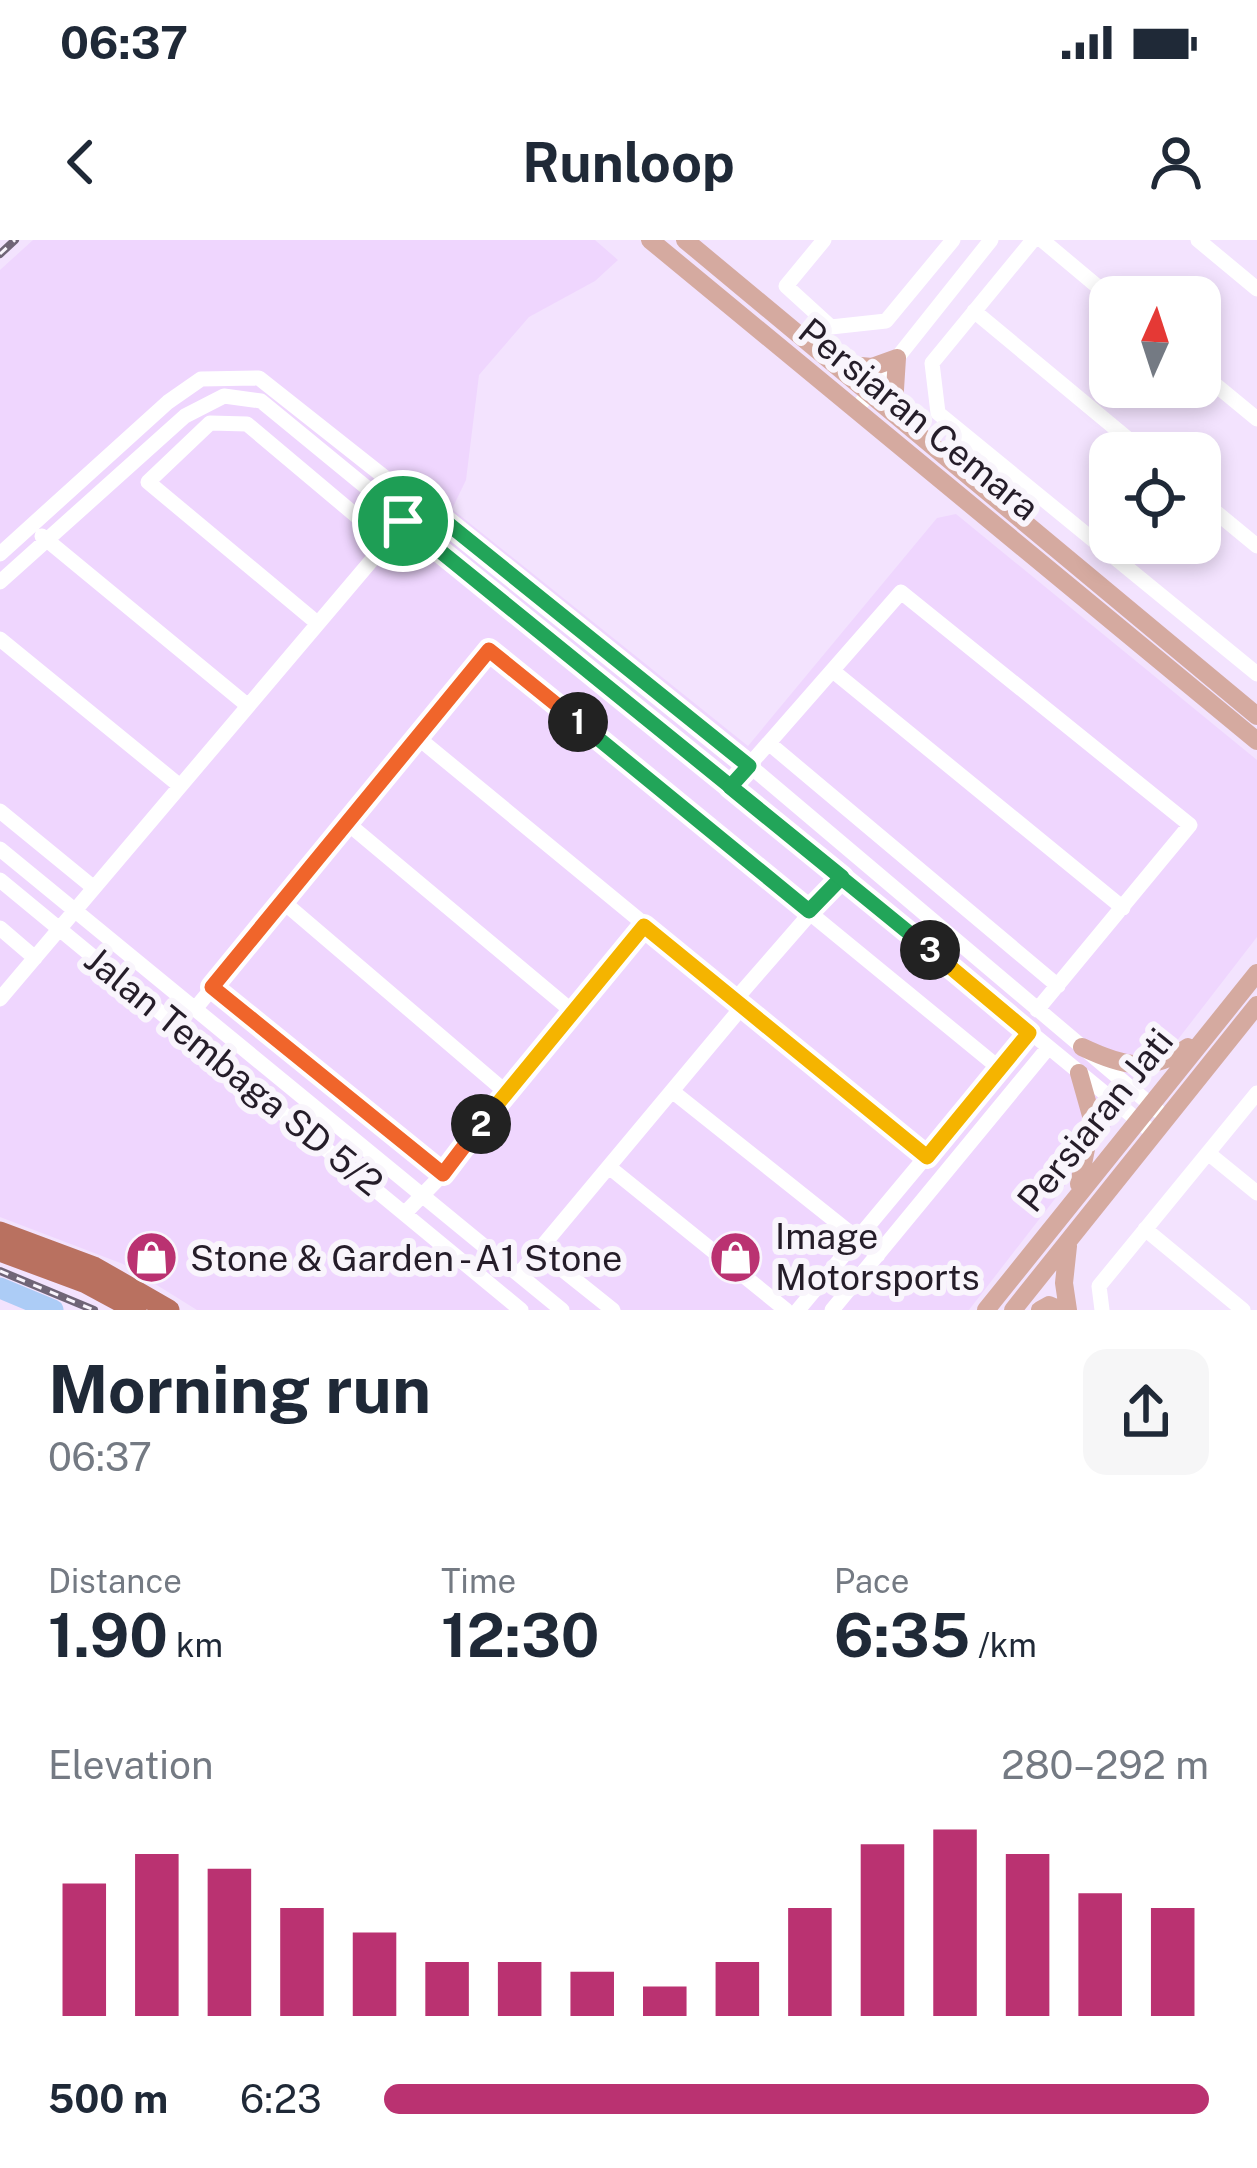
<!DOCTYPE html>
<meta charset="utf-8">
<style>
:root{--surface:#fff;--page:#f6f6f7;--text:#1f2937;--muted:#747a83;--accent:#ba3271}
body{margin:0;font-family:"Public Sans",sans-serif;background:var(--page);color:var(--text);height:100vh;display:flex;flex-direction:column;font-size:45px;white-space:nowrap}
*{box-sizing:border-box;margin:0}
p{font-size:39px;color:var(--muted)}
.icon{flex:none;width:66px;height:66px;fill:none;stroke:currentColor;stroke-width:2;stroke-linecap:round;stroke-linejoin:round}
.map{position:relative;height:1070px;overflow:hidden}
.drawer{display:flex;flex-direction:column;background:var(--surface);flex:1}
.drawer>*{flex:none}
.needle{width:78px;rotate:3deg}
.tools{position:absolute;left:1089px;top:36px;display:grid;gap:24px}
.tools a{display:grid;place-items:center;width:132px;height:132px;border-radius:24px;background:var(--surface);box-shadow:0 6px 18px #0003;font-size:60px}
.pin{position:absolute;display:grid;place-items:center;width:102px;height:102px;color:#fff;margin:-51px;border:6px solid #fff;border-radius:50%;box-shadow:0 3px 12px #0007}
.km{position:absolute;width:60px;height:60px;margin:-30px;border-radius:50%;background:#222;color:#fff;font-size:33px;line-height:60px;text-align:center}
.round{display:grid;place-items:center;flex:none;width:126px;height:126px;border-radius:24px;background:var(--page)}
.summary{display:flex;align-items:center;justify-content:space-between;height:204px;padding:0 48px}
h1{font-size:66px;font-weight:700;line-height:90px}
.stats{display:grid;grid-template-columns:repeat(3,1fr);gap:18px;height:204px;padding:12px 48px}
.stats div{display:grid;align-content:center}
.stats b{font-size:60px;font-weight:700}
.stats small{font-size:33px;font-weight:400}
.stats p{font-size:33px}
.chart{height:336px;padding:24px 48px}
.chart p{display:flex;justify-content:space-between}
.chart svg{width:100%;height:216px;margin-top:12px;stroke:var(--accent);stroke-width:6}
ul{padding:0 48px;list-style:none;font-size:39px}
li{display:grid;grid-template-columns:192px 144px 1fr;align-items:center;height:90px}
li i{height:30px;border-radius:15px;background:var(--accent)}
.status{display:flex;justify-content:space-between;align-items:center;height:84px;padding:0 60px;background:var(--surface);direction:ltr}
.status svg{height:33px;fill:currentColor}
header{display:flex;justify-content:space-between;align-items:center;height:156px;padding:0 48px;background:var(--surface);font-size:54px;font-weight:700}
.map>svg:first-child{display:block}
.built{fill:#efd6fe}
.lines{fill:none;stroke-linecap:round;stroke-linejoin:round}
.river{stroke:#acccf6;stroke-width:21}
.minor{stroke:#fff;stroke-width:15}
.major{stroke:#d5aaa0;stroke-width:18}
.highway{stroke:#b97160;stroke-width:21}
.rail-casing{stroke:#706577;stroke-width:8}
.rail{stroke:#f9f5fc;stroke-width:3;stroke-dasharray:9;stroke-linecap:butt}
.split-1-casing{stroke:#fff;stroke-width:24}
.split-2-casing{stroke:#fff;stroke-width:24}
.split-3-casing{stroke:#fff;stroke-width:24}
.split-4-casing{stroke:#fff;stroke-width:24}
.split-1{stroke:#22a559;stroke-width:15}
.split-2{stroke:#f0652b;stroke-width:15}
.split-3{stroke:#f5b400;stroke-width:15}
.split-4{stroke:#22a559;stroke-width:15}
.labels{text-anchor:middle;stroke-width:12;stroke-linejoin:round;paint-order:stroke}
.street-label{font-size:36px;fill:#251d29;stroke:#f9f5fc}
.poi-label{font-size:36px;fill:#251d29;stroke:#f9f5fc;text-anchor:start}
</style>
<div class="status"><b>06:37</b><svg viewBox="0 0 49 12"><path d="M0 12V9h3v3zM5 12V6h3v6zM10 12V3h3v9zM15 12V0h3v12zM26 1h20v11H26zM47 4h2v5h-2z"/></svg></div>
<header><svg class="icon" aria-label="back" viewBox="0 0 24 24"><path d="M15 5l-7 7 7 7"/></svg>Runloop<svg class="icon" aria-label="person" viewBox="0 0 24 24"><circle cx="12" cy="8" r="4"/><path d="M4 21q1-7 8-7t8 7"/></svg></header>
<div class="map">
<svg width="1257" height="1070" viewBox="0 0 1257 1070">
<rect width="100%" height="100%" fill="#f3e3fe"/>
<path class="built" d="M 33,0 L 595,0 L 618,20 L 595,41 L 529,77 L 479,135 L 466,240 L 452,269 L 748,506 L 937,278 L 956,274 L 1257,520 L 1257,697 L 969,1070 L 197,1070 L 123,1024 L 0,977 L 0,30 Z"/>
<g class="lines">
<path class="river" d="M 0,1048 L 53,1070"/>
<path class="minor" d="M 824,0 L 786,46 L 831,87 L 886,81 L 953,0
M 1033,0 L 932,123 L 938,173 L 1257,434
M 1042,0 L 1110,57
M 1198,0 L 1257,49
M 974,71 L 1145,213
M 1200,132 L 1257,179
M 862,162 L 991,0
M 1200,259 L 1257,306
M 42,296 L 247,465
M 0,314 L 168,162 L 201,139 L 259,138 L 750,526 L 1158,871
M 0,342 L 185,176 L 224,156 L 261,161 L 1152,892
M 316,382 L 148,242 L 210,183 L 247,184 L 385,300
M 0,399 L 180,546
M 833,431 L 1123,668
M 417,497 L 927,917
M 771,505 L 1058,746
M 730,547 L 901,352 L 1190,585 L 1037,770
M 0,571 L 94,648
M 346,582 L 573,772
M 0,609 L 562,1070
M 0,640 L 521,1070
M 281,660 L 507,853
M 0,688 L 35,718
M 212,747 L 443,934
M 0,759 L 421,262
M 734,761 L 842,637
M 195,769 L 489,410 L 999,828
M 672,851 L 878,1015
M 1208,913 L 1257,953
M 609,927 L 786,1070
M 406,972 L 443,934 L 645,686
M 1145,989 L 1243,1070
M 539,1011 L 613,1070
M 519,1034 L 742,767
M 798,1070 L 1029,793
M 832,1070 L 1048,808
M 1102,1070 L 1099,1046 L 1257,853"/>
<path class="major" d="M 650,0 L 1257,501
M 685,0 L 1257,476
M 897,118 L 894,165 L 900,177
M 838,124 L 872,127 L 897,118
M 1082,807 C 1122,826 1150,834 1188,807
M 1079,833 L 1092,879 L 1079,944
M 986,1070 L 1257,733
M 1013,1070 L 1257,765
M 1040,1070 L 1049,1065 L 1061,1070
M 1068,1070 L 1064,1043 L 1068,1006"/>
<path class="highway" d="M 0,992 L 94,1027 L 169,1070
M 0,1011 L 86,1043 L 136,1070"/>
<defs>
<path id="rail" d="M 0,14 L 15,0
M 0,1031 L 94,1070"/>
</defs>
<use href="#rail" class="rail-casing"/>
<use href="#rail" class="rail"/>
</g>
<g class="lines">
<defs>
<path id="split-1" d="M 403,281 L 842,637 L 809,671 L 578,482"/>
<path id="split-2" d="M 481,884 L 443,934 L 212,747 L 489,410 L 578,482"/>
<path id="split-3" d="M 481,884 L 644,686 L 927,917 L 1029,793 L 930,710"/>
<path id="split-4" d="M 403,281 L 421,262 L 749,526 L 730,547 L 930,710"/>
</defs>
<use href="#split-1" class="split-1-casing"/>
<use href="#split-2" class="split-2-casing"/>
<use href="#split-3" class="split-3-casing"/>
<use href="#split-4" class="split-4-casing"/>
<use href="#split-1" class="split-1"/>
<use href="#split-2" class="split-2"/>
<use href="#split-3" class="split-3"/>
<use href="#split-4" class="split-4"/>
</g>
<defs>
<symbol id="shop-disc" viewBox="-11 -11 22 22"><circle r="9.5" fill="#ba3271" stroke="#f9f5fc"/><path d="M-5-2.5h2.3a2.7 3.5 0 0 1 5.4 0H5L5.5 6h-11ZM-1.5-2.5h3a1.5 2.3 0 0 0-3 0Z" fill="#fff"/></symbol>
</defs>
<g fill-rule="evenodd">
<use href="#shop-disc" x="706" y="988" width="59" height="59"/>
<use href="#shop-disc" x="122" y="988" width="59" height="59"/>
</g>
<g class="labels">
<g class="street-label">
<text transform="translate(919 179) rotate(39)" y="13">Persiaran Cemara</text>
<text transform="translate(234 831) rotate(39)" y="13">Jalan Tembaga SD 5/2</text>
<text transform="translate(1095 880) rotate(-51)" y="13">Persiaran Jati</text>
</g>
<g class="poi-label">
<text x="775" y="1009">Image<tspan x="775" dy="41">Motorsports</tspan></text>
<text x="190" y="1031">Stone &amp; Garden - A1 Stone</text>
</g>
</g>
</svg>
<div class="tools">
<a><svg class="needle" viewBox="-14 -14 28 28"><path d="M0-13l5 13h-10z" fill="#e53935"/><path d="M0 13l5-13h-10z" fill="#747a83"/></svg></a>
<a><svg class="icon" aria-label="locate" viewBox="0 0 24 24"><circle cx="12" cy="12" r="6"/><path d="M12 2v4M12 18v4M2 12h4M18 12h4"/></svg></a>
</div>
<div class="pin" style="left:403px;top:281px;background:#1e9e55"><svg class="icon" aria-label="arrive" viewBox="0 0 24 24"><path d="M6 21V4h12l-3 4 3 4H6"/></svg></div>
<b class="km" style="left:578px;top:482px">1</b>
<b class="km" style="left:481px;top:884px">2</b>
<b class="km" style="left:930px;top:710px">3</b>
</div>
<section class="drawer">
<div class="summary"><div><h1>Morning run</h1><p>06:37</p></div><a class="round"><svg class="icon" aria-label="share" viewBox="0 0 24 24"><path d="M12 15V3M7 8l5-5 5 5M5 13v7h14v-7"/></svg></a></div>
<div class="stats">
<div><p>Distance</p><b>1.90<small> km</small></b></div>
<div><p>Time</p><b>12:30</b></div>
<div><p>Pace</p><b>6:35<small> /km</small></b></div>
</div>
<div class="chart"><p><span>Elevation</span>280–292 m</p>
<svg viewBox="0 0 160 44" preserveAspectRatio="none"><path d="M5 44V17M15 44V11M25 44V14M35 44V22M45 44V27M55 44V33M65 44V33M75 44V35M85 44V38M95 44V33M105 44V22M115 44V9M125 44V6M135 44V11M145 44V19M155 44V22"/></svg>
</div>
<ul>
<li><b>500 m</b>6:23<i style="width:100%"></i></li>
</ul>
</section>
